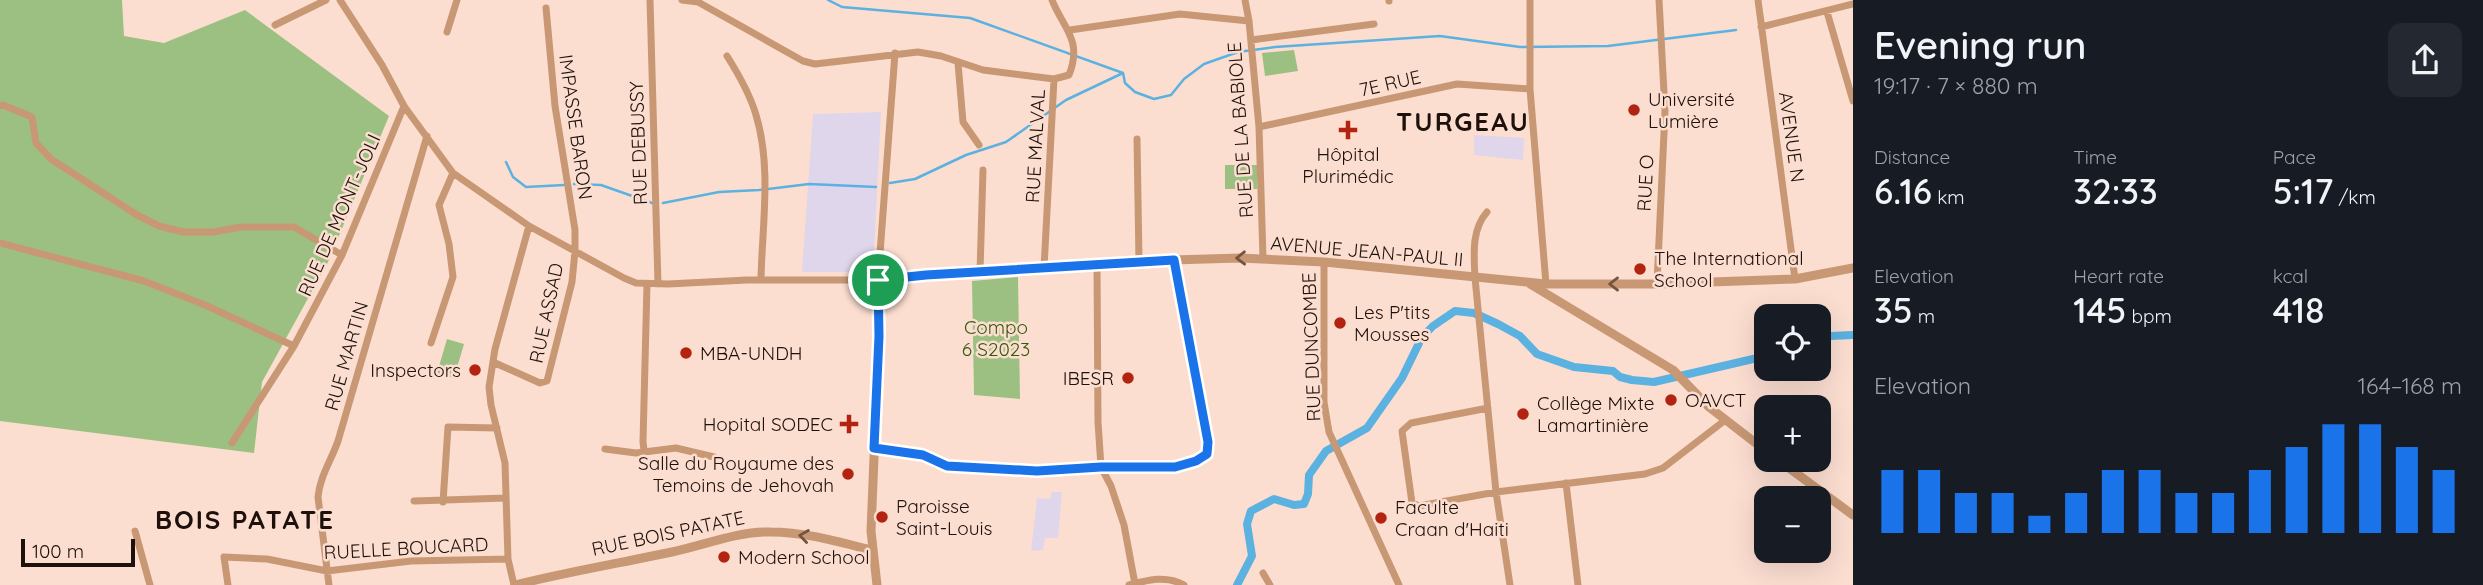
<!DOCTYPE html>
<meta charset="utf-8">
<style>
:root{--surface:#171b24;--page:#242831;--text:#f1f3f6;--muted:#9ea1a6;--accent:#1a73e8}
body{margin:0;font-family:Quicksand,sans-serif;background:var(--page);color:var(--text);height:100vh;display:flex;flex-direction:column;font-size:26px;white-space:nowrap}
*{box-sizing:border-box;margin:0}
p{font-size:23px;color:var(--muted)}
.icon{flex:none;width:38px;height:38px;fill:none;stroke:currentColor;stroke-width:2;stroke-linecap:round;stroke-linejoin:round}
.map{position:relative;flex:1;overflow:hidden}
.panel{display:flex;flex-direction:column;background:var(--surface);width:630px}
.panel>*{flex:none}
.fabs{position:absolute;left:1754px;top:304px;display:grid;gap:14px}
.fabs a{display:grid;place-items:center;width:77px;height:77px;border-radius:14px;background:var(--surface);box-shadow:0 7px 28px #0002;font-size:35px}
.scale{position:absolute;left:21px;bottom:18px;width:114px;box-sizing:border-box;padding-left:7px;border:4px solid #1e110c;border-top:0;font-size:19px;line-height:24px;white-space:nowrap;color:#1e110c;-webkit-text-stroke:5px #fcded1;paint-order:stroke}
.pin{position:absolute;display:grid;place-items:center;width:60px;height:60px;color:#fff;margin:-30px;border:4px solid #fff;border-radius:50%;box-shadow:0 2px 7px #0007}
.round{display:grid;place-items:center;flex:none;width:74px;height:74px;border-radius:14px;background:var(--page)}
.summary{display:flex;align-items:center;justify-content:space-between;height:119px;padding:0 21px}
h1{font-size:38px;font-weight:600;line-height:52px}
.metrics{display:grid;grid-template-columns:repeat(3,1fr);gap:10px;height:119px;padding:7px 21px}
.metrics div{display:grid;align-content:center}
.metrics b{font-size:35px;font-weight:600}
.metrics small{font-size:19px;font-weight:400}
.metrics p{font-size:19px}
.chart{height:196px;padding:14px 21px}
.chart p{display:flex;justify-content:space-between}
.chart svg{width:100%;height:126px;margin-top:7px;stroke:var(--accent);stroke-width:6}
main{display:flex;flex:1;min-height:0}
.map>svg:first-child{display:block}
.education{fill:#e0d6eb}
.green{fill:#9cc081}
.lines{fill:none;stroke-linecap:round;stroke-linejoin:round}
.stream{stroke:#5bb1e0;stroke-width:2.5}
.canal{stroke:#5bb1e0;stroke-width:8}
.minor{stroke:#c89875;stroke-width:7}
.tertiary{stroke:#c89875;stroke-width:9}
.oneway{stroke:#735440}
.route-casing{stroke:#fff;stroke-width:14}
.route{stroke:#1a73e8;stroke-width:9}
.poi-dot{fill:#b22410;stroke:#fcded1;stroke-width:2.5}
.labels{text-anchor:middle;stroke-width:5;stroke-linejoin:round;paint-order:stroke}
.street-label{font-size:19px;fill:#1e110c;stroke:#fcded1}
.poi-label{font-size:19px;fill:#1e110c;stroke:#fcded1;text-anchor:start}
.park-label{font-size:19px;fill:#34580a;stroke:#fcded1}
.district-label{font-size:26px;font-weight:bold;letter-spacing:2px;fill:#1e110c;stroke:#fcded1}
</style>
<main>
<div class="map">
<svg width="1853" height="585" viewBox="0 0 1853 585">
<rect width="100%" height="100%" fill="#fcded1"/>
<path class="education" d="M 881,112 L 873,272 L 802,272 L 813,114 Z
M 1474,135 L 1524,138 L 1523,160 L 1474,155 Z
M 1052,492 L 1062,492 L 1058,538 L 1045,538 L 1043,550 L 1031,551 L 1037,498 L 1050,499 Z"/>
<path class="green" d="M 0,0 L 122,0 L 124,36 L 164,43 L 245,10 L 389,116 L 328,262 L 262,382 L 254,453 L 0,421 Z
M 1294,50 L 1298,71 L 1265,76 L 1262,53 Z
M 1225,165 L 1257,165 L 1257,189 L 1225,189 Z
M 1018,277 L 1020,399 L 974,395 L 972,281 Z
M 447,339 L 464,344 L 454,378 L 437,373 Z"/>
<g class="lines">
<path class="stream" d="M 828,0 L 842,7 L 970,18 L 1123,73
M 1123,73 L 1125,83 L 1135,92 L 1154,99 L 1171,95 L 1184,79 L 1204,64 L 1238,52 L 1275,47 L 1440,36 L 1520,47 L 1608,46 L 1736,30
M 506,162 L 513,177 L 526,187 L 564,185
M 890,183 L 915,179 L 966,155 L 1006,142 L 1066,100 L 1123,73
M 574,184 L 601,185 L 652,203
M 663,203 L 719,192 L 759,190 L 809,184 L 876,187"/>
<path class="canal" d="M 1818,339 L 1830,336 L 1853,335
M 1237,585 L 1252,556 L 1247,524 L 1251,511 L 1274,499 L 1294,505 L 1304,504 L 1308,494 L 1309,475 L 1326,451 L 1367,428 L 1402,378 L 1422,337 L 1433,326 L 1455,311 L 1474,313 L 1498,324 L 1520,336 L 1537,354 L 1574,367 L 1613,371 L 1620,377 L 1632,380 L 1654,382 L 1766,356"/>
<path class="minor" d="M 340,0 L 382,65 L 404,106 L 453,173 L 529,226 L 624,278 L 636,283 L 668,284 L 747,280 L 878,280 L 895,53
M 650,0 L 658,284
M 682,0 L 698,2 L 803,61 L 815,64 L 918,52 L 941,56 L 983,70 L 1054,79
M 1245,0 L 1249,21 L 1259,127 L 1263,258
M 1389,0 L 1389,1
M 1530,0 L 1530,89 L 1546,284
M 1758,0 L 1795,279
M 1827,12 L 1853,101
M 275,25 L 326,0
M 1761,27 L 1853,4
M 1070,30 L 1180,14 L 1249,21
M 447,32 L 457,0
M 1251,40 L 1374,24
M 727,56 C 739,75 750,94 756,115 C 772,167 762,227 761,279
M 958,63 L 963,122 L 979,145
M 0,106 L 3,105 L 32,117 L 36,143 L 51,159 L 137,215 L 159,226 L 183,232 L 213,232 L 241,227 L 294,227 L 342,255
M 1259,127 L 1457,84 L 1530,89
M 1137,139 L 1139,261
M 1487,212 C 1471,230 1474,256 1475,278 L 1496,492 L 1510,585
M 0,243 L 144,281 L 205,305 L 294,346
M 1324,262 L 1324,402 L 1329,432 L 1399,585
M 1097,265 L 1098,422 L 1101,467 L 1111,486 L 1124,525 L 1135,584
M 1044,268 L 1054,79 L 1069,75 C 1083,40 1063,28 1052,0
M 980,272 L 983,170
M 1657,284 L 1665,111 L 1659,0
M 431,343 L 453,277 L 449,244 L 439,205 L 453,173
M 493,362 L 540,383 L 547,381 L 572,282 L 575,251 L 575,230 L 555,106 L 546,8
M 1488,408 L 1411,423 L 1402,431 L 1412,503 L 1419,506 L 1496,492 L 1645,474 L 1663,468 L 1724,421
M 232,443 L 294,346 L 342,255 L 404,106
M 874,448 L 923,455 L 947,466 L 1036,471 L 1101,467 L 1175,467 L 1196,461 L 1207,454 L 1208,442 L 1174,260
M 605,449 L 636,453 L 676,448 L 714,457
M 644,450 L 643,442 L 647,284
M 1566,483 L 1578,585
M 414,501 L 506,498
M 443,502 L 448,427 L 497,428
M 135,531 L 150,585
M 1263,573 L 1270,585
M 228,585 L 224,557 L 267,559 L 327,571 L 411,561 L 508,559
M 329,585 L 318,497 C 320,476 331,461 338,441 L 427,136
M 514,585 L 508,559 L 505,463 L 491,405 L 489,387 L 495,349 L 529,226
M 1129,585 C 1148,580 1166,575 1184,585"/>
<path class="tertiary" d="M 1530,284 L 1673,370 L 1709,407 L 1766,451
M 1778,460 L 1853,515
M 515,585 C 567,572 620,563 672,552 C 705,545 738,531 771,532 C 805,532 839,542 871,550
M 877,585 L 871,531 L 879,336 L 878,280 L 1139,261 L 1240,258 L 1324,262 L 1546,284 L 1657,284 L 1795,279 L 1853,268"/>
</g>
<defs><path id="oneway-chevron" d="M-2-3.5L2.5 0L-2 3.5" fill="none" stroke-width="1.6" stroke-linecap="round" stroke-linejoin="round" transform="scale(1.75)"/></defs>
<g class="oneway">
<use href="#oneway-chevron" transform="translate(1241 258) rotate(179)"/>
<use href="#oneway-chevron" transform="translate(1614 284) rotate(-180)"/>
<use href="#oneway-chevron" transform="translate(804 536) rotate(-172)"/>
</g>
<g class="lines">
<defs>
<path id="route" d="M 1174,260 L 1208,442 L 1207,454 L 1196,461 L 1175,467 L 1101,467 L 1037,471 L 947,466 L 923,455 L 874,448 L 879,336 L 878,280 L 926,275 Z"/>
</defs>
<use href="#route" class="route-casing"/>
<use href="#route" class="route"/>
</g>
<g class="poi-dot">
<circle cx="1634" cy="110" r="7"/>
<path d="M1344.5 119.5h7v7h7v7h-7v7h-7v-7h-7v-7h7z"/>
<circle cx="1640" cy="269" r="7"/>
<circle cx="1340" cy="323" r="7"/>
<circle cx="686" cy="353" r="7"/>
<circle cx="475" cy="370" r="7"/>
<circle cx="1128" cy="378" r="7"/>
<circle cx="1671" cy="400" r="7"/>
<circle cx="1523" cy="414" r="7"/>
<path d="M845.5 413.5h7v7h7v7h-7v7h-7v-7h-7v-7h7z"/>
<circle cx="848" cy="474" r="7"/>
<circle cx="882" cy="517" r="7"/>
<circle cx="1381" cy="518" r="7"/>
<circle cx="724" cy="557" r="7"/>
</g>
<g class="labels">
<g class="street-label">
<text transform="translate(1390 83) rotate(-13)" y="7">7E RUE</text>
<text transform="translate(576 127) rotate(82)" y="7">IMPASSE BARON</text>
<text transform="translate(1240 130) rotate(-94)" y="7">RUE DE LA BABIOLE</text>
<text transform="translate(1792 137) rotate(82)" y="7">AVENUE N</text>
<text transform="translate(638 143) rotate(-92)" y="7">RUE DEBUSSY</text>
<text transform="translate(1035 146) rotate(-87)" y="7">RUE MALVAL</text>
<text transform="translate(1645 183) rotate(-87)" y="7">RUE O</text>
<text transform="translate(339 215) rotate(-66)" y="7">RUE DE MONT-JOLI</text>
<text transform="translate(1367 251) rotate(5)" y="7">AVENUE JEAN-PAUL II</text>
<text transform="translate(546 313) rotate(-78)" y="7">RUE ASSAD</text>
<text transform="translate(1311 347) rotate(-92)" y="7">RUE DUNCOMBE</text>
<text transform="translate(346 356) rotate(-74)" y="7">RUE MARTIN</text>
<text transform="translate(668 533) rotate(-12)" y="7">RUE BOIS PATATE</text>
<text transform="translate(406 548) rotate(-3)" y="7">RUELLE BOUCARD</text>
</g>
<g class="poi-label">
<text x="1648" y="106">Université<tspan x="1648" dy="22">Lumière</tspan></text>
<text x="1348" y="161" text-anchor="middle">Hôpital<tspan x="1348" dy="22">Plurimédic</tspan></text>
<text x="1654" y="265">The International<tspan x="1654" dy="22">School</tspan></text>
<text x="1354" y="319">Les P'tits<tspan x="1354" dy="22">Mousses</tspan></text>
<text x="700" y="360">MBA-UNDH</text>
<text x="461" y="377" text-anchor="end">Inspectors</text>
<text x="1114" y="385" text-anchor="end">IBESR</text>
<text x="1685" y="407">OAVCT</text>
<text x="1537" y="410">Collège Mixte<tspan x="1537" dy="22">Lamartinière</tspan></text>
<text x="833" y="431" text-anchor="end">Hopital SODEC</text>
<text x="834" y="470" text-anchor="end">Salle du Royaume des<tspan x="834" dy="22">Temoins de Jehovah</tspan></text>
<text x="896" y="513">Paroisse<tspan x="896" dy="22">Saint-Louis</tspan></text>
<text x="1395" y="514">Faculte<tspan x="1395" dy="22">Craan d'Haiti</tspan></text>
<text x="738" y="564">Modern School</text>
</g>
<g class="park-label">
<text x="996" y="334">Compo<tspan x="996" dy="22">6 S2023</tspan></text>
</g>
<g class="district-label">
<text x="1463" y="131">TURGEAU</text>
<text x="245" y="529">BOIS PATATE</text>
</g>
</g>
</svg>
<div class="fabs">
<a><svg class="icon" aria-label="locate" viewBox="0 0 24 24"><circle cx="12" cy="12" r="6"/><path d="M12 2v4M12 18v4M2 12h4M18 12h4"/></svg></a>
<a>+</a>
<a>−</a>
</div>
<div class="scale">100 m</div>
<div class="pin" style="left:878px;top:280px;background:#1e9e55"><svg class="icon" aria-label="arrive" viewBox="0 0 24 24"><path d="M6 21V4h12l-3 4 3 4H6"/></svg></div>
</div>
<section class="panel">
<div class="summary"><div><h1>Evening run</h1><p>19:17 · 7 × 880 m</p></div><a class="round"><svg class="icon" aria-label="share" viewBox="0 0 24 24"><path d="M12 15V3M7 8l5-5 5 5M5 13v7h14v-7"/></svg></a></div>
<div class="metrics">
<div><p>Distance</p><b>6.16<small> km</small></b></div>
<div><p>Time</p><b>32:33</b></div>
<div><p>Pace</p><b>5:17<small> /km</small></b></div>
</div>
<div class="metrics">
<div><p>Elevation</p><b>35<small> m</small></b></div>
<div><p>Heart rate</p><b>145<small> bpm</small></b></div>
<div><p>kcal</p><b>418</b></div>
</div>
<div class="chart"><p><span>Elevation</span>164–168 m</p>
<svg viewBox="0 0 160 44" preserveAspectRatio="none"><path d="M5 44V22M15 44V22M25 44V30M35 44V30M45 44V38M55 44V30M65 44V22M75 44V22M85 44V30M95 44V30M105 44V22M115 44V14M125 44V6M135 44V6M145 44V14M155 44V22"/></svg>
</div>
</section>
</main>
